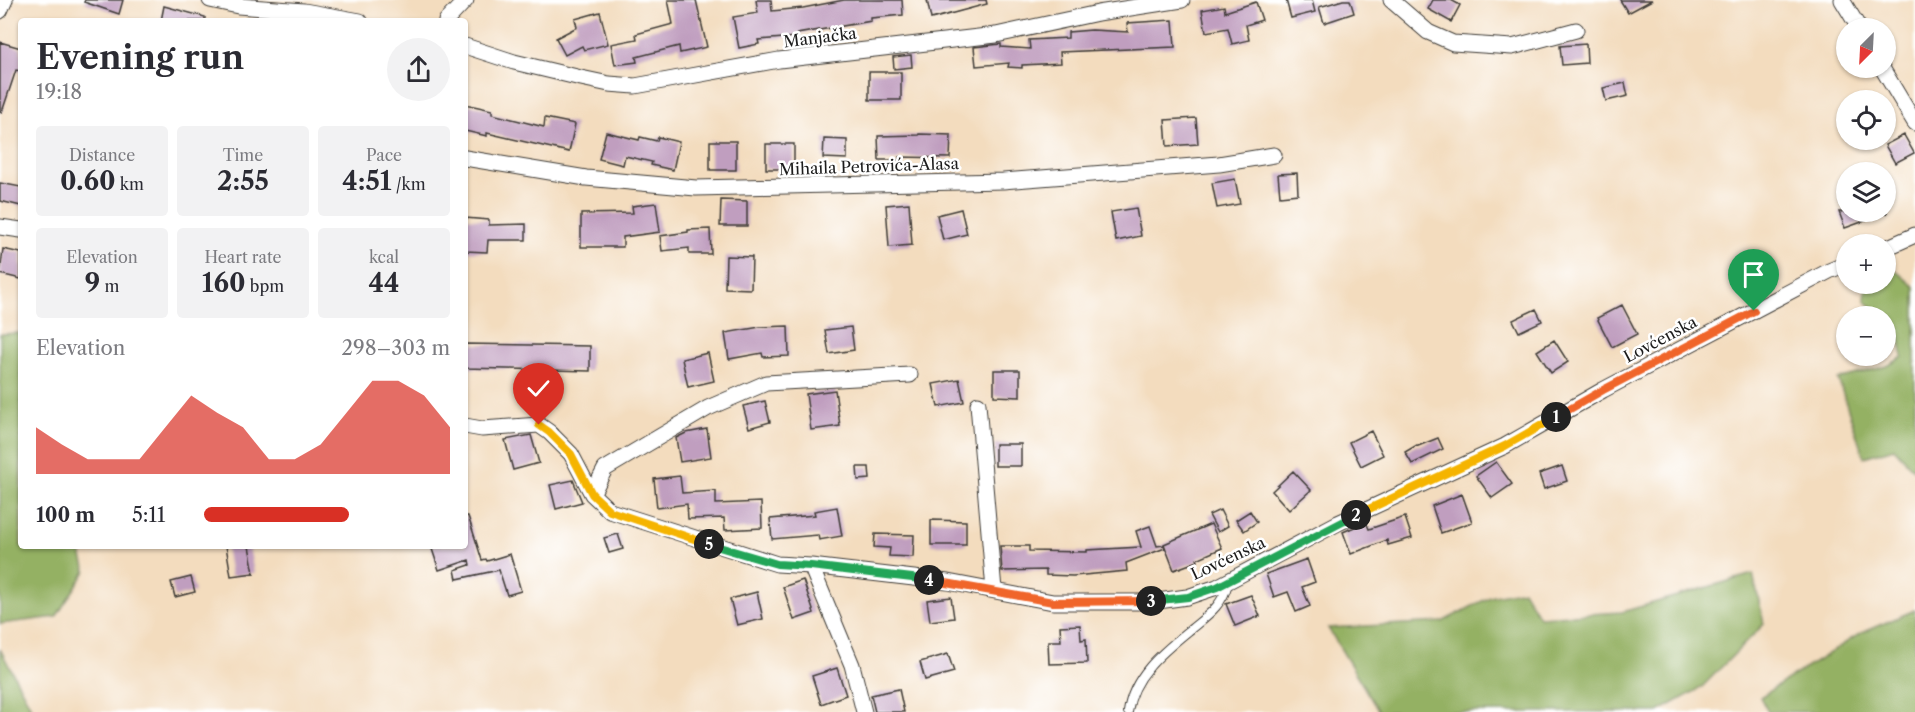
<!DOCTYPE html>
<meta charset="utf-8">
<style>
:root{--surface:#fff;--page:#f2f2f3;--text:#2b2b33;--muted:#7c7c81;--accent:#d93025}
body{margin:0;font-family:"Libre Caslon Text",serif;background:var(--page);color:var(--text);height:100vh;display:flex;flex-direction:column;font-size:22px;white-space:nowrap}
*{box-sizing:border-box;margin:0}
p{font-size:20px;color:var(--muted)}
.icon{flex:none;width:33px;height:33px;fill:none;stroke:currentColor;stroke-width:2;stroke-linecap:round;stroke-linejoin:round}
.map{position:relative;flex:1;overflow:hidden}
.drawer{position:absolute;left:18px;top:18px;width:450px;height:531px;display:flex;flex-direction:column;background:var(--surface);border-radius:6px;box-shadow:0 2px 4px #0004}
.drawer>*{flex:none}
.needle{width:39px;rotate:204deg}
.buttons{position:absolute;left:1836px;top:18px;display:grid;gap:12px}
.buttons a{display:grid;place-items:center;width:60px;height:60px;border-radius:50%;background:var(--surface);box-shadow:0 2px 4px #0004;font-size:30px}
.pin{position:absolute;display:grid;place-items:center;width:51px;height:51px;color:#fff;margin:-62px -26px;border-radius:50% 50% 50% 0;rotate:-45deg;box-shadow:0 0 6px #0007}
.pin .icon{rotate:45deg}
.km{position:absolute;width:30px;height:30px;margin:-15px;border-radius:50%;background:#222;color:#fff;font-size:16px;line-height:30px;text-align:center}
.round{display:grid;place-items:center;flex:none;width:63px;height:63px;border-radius:32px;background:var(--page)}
.overview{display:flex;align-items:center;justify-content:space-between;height:102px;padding:0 18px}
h1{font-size:33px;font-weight:700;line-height:45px}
.figures{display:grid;grid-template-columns:repeat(3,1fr);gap:9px;height:102px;padding:6px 18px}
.figures div{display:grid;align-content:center;border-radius:6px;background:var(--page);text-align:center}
.figures b{font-size:26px;font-weight:700}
.figures small{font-size:16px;font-weight:400}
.figures p{font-size:16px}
.chart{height:168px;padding:12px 18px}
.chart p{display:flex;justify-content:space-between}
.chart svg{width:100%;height:108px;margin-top:6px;fill:var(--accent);opacity:.7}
ul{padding:0 18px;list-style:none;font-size:20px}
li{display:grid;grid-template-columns:96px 72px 1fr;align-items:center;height:45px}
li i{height:15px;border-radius:8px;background:var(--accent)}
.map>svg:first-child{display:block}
.forest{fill:#94b163;stroke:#586640;stroke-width:1.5}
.building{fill:#c09ebf}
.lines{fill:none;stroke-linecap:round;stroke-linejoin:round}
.service-casing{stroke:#3c3934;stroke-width:10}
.minor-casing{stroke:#3c3934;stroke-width:17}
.service{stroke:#fff;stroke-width:8}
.minor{stroke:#fff;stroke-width:15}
.split-1-casing{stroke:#fff;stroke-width:12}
.split-2-casing{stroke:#fff;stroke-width:12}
.split-3-casing{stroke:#fff;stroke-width:12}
.split-4-casing{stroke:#fff;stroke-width:12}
.split-5-casing{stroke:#fff;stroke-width:12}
.split-6-casing{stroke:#fff;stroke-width:12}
.split-1{stroke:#f0652b;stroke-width:8}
.split-2{stroke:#f5b400;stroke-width:8}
.split-3{stroke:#22a559;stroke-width:8}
.split-4{stroke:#f0652b;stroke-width:8}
.split-5{stroke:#22a559;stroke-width:8}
.split-6{stroke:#f5b400;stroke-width:8}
.labels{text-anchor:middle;stroke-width:5;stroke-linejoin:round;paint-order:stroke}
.street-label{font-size:16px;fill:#1c1c1c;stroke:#fff}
</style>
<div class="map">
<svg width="1915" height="712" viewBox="0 0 1915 712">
<rect width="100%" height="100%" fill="#fff"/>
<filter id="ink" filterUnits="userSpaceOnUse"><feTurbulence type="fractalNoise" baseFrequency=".0167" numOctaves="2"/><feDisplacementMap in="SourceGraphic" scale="12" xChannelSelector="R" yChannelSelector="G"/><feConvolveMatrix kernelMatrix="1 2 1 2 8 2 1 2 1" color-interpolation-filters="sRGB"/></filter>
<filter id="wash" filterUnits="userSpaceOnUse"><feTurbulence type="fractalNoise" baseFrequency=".008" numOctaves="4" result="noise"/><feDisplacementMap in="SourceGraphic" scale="24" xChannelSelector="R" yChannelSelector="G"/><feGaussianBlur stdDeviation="1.35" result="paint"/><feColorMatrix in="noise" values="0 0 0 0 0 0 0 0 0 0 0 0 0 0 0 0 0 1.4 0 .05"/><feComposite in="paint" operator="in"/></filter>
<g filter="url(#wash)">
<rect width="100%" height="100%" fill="#f3dcbe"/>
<path class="forest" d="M 1895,270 L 1915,287 L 1915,471 L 1894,448 L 1864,457 L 1838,379 L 1887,366 L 1903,357 L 1897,328 L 1886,316 L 1883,316 L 1865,301 L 1866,284 L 1886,284 L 1886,272 Z
M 21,333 L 21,546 L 79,546 L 86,571 L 56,617 L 0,624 L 0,334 Z
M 1753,574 L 1764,624 L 1701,688 L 1658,712 L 1379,712 L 1328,628 L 1442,622 L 1490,597 L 1523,590 L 1539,617 L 1622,612 Z
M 1915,610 L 1915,712 L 1768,712 L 1760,697 L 1861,633 Z
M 0,649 L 31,707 L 22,712 L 0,712 Z"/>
<g id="blocks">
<path class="building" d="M 85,0 L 123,0 L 119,14 L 84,2 Z
M 668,0 L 696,0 L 707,47 L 680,53 L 679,46 L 636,57 L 637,62 L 615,65 L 611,44 L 637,39 L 636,34 L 673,24 Z
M 756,0 L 771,0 L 772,11 L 803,8 L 844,0 L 902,0 L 903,15 L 871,18 L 871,21 L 797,34 L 797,37 L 758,40 L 759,44 L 739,48 L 733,17 L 758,13 Z
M 927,0 L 986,0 L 987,4 L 931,19 Z
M 1286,0 L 1312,0 L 1315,12 L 1291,18 Z
M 1343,0 L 1350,0 L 1354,13 L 1324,23 L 1319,7 Z
M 1433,0 L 1451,0 L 1460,5 L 1451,22 L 1428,9 Z
M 1620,0 L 1652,0 L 1628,13 Z
M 1256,2 L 1262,20 L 1246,25 L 1249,40 L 1232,44 L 1228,28 L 1206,32 L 1202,10 L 1224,6 L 1225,12 Z
M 164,6 L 205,17 L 205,21 L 161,21 Z
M 600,12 L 608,44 L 584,50 L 582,46 L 565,55 L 556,38 L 577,27 L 575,19 Z
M 1173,20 L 1175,47 L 1060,52 L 1061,63 L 1022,65 L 1022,68 L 1008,67 L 1009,63 L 976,66 L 974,47 L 1001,44 L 1001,47 L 1030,49 L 1029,40 L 1068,38 L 1068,32 L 1092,30 L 1128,32 L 1127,23 Z
M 0,42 L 21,48 L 21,71 L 16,70 L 2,112 L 0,112 Z
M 1586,44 L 1587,63 L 1562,65 L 1560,46 Z
M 911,55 L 912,67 L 894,69 L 893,57 Z
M 869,72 L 901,72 L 901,100 L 869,100 Z
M 1625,83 L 1628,96 L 1606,101 L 1603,88 Z
M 465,104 L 492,110 L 492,114 L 544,127 L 545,118 L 575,124 L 569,152 L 487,133 L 487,136 L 465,131 Z
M 1196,118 L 1198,144 L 1167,146 L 1165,120 Z
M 606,132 L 639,140 L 640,137 L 657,141 L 658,137 L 679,142 L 673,170 L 651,165 L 652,162 L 625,156 L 623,165 L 599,159 Z
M 919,134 L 951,135 L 950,158 L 899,157 L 899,160 L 879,160 L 878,136 L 919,135 Z
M 1904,135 L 1914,153 L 1895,163 L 1885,145 Z
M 824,139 L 847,140 L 847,159 L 823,158 Z
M 710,141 L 736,141 L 736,170 L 710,170 Z
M 766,144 L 794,144 L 794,169 L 766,169 Z
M 1297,173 L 1298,194 L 1280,196 L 1278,174 Z
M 1235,179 L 1240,204 L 1217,208 L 1212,183 Z
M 0,183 L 21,187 L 21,206 L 0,201 Z
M 721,200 L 747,201 L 747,226 L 720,226 Z
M 656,203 L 660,232 L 623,237 L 623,247 L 581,247 L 581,214 L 633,213 L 632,206 Z
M 909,203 L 912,245 L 889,247 L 886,205 Z
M 1136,208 L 1141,236 L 1116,241 L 1111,212 Z
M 961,209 L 967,234 L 943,240 L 937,215 Z
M 1839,212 L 1887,212 L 1887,213 L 1845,228 Z
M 465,218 L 489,220 L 489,225 L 526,224 L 526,240 L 488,240 L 487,252 L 465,251 Z
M 710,229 L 711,254 L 689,254 L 689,248 L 662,251 L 660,236 L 688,232 L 688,230 Z
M 3,249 L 21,253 L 21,279 L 0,274 Z
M 726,256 L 752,257 L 751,289 L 725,288 Z
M 1622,305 L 1637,334 L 1612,347 L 1597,318 Z
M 1536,309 L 1542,321 L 1519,332 L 1513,320 Z
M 788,326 L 789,356 L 763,357 L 762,353 L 729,359 L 725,333 L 760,327 Z
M 851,327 L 854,350 L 829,354 L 825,330 Z
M 1554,340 L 1568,362 L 1551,373 L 1537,351 Z
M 465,344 L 590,346 L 590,371 L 465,368 Z
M 708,353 L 714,381 L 688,387 L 682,359 Z
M 994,370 L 1020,370 L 1020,397 L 994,396 Z
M 959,379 L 964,402 L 938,407 L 933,384 Z
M 835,390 L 840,426 L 811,430 L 806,394 Z
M 765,401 L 770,422 L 749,428 L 743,406 Z
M 707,429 L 711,457 L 680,462 L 676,438 L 686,433 Z
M 1371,431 L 1383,455 L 1361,466 L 1349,442 Z
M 531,435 L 539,463 L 513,470 L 505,440 Z
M 1438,438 L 1443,449 L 1412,464 L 1405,452 L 1417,445 L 1418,446 Z
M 995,444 L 1021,444 L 1021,466 L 995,466 Z
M 1496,462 L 1512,484 L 1492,498 L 1476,476 Z
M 1562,466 L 1567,481 L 1544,489 L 1539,474 Z
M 857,467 L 869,467 L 870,479 L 858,480 Z
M 1293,471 L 1311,490 L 1289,510 L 1272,491 Z
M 680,476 L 682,493 L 716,491 L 716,504 L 761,502 L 762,528 L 725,530 L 724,518 L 688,519 L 687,504 L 657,508 L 654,479 Z
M 573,480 L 582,502 L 556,509 L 550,485 Z
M 1462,494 L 1472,522 L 1441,533 L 1432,506 Z
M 837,507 L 842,536 L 819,540 L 818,535 L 772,539 L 770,519 L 815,515 L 814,511 Z
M 1220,510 L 1228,526 L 1218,532 L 1209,515 Z
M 1250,511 L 1257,522 L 1244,531 L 1236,520 Z
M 465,516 L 468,516 L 482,560 L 486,559 L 487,561 L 510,554 L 521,591 L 507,595 L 499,570 L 457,579 L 455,570 L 470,565 L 469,560 L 439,570 L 431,546 L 465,546 Z
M 1405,517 L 1412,538 L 1388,545 L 1387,540 L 1351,554 L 1343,532 L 1366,522 L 1369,529 Z
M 931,520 L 966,521 L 966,545 L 931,545 Z
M 1211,524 L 1222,548 L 1197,559 L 1198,561 L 1174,570 L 1164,544 Z
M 1150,526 L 1157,546 L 1164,545 L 1165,548 L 1126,563 L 1127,571 L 1073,576 L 1046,575 L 1046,570 L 1002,571 L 1000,546 L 1029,546 L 1029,551 L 1087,552 L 1087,550 L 1141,547 L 1136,531 Z
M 618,534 L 623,549 L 609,553 L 604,538 Z
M 875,534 L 914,535 L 913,557 L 889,556 L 890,548 L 874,547 Z
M 226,546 L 249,546 L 254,573 L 231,576 Z
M 1307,559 L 1315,582 L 1302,587 L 1310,606 L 1296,612 L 1288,592 L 1274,597 L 1266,574 Z
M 191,577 L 195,592 L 175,597 L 171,582 Z
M 803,580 L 814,613 L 794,620 L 783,587 Z
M 757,592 L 763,619 L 737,625 L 730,599 Z
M 1251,595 L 1260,616 L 1235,626 L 1226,604 Z
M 951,597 L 954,618 L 930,621 L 927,600 Z
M 1080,625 L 1081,640 L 1086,639 L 1087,663 L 1049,664 L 1048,641 L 1061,641 L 1060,626 Z
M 948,654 L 954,672 L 925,680 L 920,662 Z
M 837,668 L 846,695 L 821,704 L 812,676 Z
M 899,689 L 904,712 L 875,712 L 871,695 Z"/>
</g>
</g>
<g filter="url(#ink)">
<use href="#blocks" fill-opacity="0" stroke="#3c3934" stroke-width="1.5"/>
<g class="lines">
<defs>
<path id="service" d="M 1128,712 C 1133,675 1164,651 1191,629 C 1208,615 1223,605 1228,583"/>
<path id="minor" d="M 210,0 L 238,6 L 304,11 L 360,21
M 1391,0 L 1428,32 L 1453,43 L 1512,47 L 1576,30
M 1842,0 L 1859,28
M 0,11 L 5,0
M 446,21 L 466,0
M 465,46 L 514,62 L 581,78 L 609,84 L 635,86 L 779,60 L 996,35 L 1098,13 L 1182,0
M 1882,68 L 1915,123
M 465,158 L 586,178 L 696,188 L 1003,181 L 1219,164 L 1274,155
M 0,227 L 21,230
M 1886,248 L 1915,235
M 978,404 L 994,590
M 465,426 L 482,429 L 539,425 L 549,432 L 571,454 L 592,494 L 610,511 L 777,564 L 811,566 L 948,582 L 1053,602 L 1151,602 L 1187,597 L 1217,587 L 1338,523 L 1505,446 L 1603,390 L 1829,271 L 1846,264
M 592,494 L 605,469 L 708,408 L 766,383 L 910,375
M 811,566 L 852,665 L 864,712"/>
</defs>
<use href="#service" class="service-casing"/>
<use href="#minor" class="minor-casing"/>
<use href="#service" class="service"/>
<use href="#minor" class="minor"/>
</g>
</g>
<g class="lines" filter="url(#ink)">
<defs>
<path id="split-1" d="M 1556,417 L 1603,390 L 1754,311"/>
<path id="split-2" d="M 1356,515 L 1505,446 L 1556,417"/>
<path id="split-3" d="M 1151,601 L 1188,597 L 1217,587 L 1356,515"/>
<path id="split-4" d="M 929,580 L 1053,602 L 1151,601"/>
<path id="split-5" d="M 709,544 L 777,564 L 811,566 L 929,580"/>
<path id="split-6" d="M 539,425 L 549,432 L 571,454 L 592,494 L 610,511 L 709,544"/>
</defs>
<use href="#split-1" class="split-1-casing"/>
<use href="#split-2" class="split-2-casing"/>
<use href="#split-3" class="split-3-casing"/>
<use href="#split-4" class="split-4-casing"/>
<use href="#split-5" class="split-5-casing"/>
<use href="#split-6" class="split-6-casing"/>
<use href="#split-1" class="split-1"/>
<use href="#split-2" class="split-2"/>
<use href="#split-3" class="split-3"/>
<use href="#split-4" class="split-4"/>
<use href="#split-5" class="split-5"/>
<use href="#split-6" class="split-6"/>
</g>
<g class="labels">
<g class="street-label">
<text transform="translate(820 37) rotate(-7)" y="6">Manjačka</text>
<text transform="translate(869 166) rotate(-2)" y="6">Mihaila Petrovića-Alasa</text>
<text transform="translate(1660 339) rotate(-28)" y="6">Lovćenska</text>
<text transform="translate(1228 558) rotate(-25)" y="6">Lovćenska</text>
</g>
</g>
</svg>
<div class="buttons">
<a><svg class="needle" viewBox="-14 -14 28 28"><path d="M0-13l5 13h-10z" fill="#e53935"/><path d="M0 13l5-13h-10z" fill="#7c7c81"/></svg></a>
<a><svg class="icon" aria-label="locate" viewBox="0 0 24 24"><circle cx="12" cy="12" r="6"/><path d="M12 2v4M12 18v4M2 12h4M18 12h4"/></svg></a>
<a><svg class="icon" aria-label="layers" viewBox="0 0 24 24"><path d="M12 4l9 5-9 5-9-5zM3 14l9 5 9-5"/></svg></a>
<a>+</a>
<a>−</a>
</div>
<div class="pin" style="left:1754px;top:311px;background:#1e9e55"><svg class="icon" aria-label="arrive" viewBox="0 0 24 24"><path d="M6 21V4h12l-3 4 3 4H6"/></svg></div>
<div class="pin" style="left:539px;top:425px;background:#d93025"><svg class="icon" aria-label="check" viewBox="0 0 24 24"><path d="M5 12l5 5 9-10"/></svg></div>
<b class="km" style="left:1556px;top:417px">1</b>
<b class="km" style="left:1356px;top:515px">2</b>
<b class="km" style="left:1151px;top:601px">3</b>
<b class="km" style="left:929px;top:580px">4</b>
<b class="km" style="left:709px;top:544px">5</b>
<section class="drawer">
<div class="overview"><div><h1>Evening run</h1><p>19:18</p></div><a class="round"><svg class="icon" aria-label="share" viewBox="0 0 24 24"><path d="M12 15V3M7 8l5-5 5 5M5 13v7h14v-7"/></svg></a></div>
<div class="figures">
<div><p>Distance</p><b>0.60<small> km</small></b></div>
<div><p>Time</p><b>2:55</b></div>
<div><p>Pace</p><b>4:51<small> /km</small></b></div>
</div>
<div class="figures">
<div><p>Elevation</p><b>9<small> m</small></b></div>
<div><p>Heart rate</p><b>160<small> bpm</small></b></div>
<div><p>kcal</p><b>44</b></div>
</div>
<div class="chart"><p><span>Elevation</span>298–303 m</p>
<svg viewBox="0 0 160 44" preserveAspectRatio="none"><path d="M0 44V25L10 32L20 38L30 38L40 38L50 25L60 12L70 19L80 25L90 38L100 38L110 32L120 19L130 6L140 6L150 12L160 25V44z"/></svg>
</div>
<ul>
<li><b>100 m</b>5:11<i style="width:59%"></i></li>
</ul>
</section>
</div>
